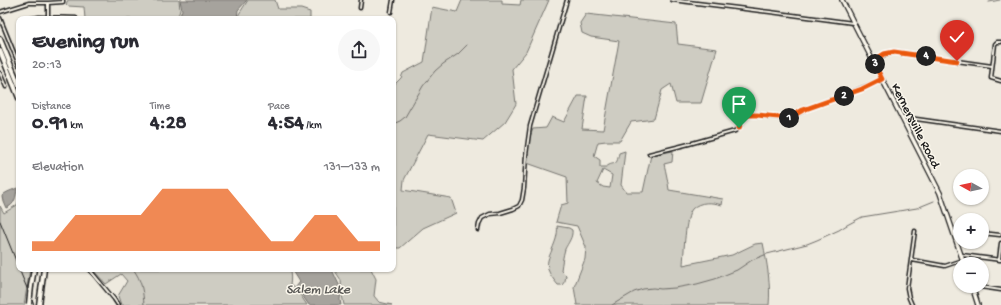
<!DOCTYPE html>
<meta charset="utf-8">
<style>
:root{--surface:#fff;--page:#f7f7f7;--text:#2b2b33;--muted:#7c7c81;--accent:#ea580c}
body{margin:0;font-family:"Gochi Hand",sans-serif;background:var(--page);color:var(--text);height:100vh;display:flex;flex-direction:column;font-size:15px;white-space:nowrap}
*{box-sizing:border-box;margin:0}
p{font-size:13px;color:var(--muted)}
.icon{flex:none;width:22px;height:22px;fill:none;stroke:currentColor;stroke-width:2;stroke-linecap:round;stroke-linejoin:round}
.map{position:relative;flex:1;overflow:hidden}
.panel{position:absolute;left:16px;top:16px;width:380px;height:256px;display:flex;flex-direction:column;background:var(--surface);border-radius:8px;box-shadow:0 1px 3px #0004}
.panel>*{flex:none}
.needle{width:26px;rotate:278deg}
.controls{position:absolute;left:953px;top:169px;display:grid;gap:8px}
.controls a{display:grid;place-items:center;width:36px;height:36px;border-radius:50%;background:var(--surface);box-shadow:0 1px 3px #0004;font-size:20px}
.pin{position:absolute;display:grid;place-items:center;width:34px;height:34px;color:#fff;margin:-41px -17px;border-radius:50% 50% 50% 0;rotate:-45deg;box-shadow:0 0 4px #0007}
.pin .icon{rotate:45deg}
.km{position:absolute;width:20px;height:20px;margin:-10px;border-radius:50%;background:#222;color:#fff;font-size:11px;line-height:20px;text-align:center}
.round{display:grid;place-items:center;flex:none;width:42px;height:42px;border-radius:21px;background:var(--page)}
.head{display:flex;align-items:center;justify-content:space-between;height:68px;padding:0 16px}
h1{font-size:22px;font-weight:700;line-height:30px}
.metrics{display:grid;grid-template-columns:repeat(3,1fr);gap:6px;height:68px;padding:4px 16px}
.metrics div{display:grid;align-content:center}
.metrics b{font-size:20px;font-weight:700}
.metrics small{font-size:11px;font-weight:400}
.metrics p{font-size:11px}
.chart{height:112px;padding:8px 16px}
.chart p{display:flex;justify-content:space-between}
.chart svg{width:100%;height:72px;margin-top:4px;fill:var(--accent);opacity:.7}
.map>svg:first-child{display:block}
.green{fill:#ceccc2;stroke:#75746f;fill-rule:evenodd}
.water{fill:#a6a39d;stroke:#6f6d69}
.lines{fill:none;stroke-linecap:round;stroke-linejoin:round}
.stream{stroke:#6f6d69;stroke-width:1}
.minor-casing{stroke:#1c1c1c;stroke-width:5}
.primary-casing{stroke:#1c1c1c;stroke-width:6}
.motorway-casing{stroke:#1c1c1c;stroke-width:7}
.minor{stroke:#fbf7ec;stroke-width:2}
.primary{stroke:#fbf7ec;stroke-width:3.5}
.motorway{stroke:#fbf7ec;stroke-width:4}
.rail{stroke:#1c1c1c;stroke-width:1}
.motorway-bridge-casing{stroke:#1c1c1c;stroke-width:7;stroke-linecap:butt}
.motorway-bridge{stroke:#fbf7ec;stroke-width:4}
.route-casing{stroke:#fff;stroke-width:8}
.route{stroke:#ea580c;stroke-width:5}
.labels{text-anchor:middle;stroke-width:3;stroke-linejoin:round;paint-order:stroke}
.street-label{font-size:13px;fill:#1c1c1c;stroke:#fbf7ec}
.water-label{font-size:14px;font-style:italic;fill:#5a5956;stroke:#fbf7ec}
</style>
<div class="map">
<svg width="1001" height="305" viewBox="0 0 1001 305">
<rect width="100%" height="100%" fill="#eeeadf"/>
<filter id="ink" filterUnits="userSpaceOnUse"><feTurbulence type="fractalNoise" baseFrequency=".025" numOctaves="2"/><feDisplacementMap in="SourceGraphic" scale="8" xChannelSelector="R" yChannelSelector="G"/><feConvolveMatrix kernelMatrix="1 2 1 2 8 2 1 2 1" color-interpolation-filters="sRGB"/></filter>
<g filter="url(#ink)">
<path class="green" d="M 68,0 L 179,0 L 180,10 L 177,19 L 85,19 L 84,7 L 68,6 L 66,4 Z
M 248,0 L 275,0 L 278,9 L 301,9 L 310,12 L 310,19 L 238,19 L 239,14 Z
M 462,0 L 502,0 L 502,4 L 520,5 L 521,0 L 549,0 L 526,52 L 512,69 L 516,104 L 505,122 L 483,141 L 428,134 L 404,180 L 403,190 L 451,198 L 456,213 L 423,228 L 400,248 L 393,248 L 393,86 L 401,78 L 403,73 L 424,62 L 432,7 L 457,12 Z
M 586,14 L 676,24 L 678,44 L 717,49 L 701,103 L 676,103 L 671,84 L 662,90 L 654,119 L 631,122 L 620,141 L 606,141 L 598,142 L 594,156 L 600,160 L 600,167 L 606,167 C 615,160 616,169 619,153 L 625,151 L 621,185 L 626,192 L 643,192 L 651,155 L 673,151 L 672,162 L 664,164 C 666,172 668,182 669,190 L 723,199 L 722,205 C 712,202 700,201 692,209 C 685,218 684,252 683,265 L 732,255 L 755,244 L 763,243 C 767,263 771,284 769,305 L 577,305 L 574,287 L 585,259 L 586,247 L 577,226 L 556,222 L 561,205 L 568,203 L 567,177 L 527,163 L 529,139 L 533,129 L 546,128 L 552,117 L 564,122 L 578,96 L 587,96 L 582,129 L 603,130 L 619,41 L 591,37 L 582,33 L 580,23 ZM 603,170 L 612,175 L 610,188 L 603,187 L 597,183 Z
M 19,200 L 19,269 L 30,269 L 24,305 L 0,305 L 0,206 L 4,213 L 17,205 Z
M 557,226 L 569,228 L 572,230 C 573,237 568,243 565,249 C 563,256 562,263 561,270 L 566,275 L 565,281 L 562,285 L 558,285 C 540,264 549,261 556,239 C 557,234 558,231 557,226 Z
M 92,269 L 289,269 C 291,274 291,280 290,285 L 297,290 L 307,305 L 121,305 L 118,296 L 127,281 L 121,274 L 106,284 Z
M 336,269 L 371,269 L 376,279 L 374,296 L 379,302 L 392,305 L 344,305 L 342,295 L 341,280 L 335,271 Z"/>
<path class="water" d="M 180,0 L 247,0 L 238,10 L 237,19 L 179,19 L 182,10 Z
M 17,188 C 16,197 15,205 6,208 L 3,201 L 2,196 C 5,192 13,190 17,188 Z
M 291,269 L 333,269 L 333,272 L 341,289 L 340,300 L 341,305 L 309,305 L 298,289 L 295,287 L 299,282 Z"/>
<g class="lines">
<path class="stream" d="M 989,2 L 1000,0
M 393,124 L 400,121 L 405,117 L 423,86 L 435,71 L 443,64 L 458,54 L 467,45
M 133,269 C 142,280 143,292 144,305
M 612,305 L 634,292 L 643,289 L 653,288 L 661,289 L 675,288 L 697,284 L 715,279 L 737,270 L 752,260 L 767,254 L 807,244 L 817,240 L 839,230 L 847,225 L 862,217 L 917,208 L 934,201"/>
<defs>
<path id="minor" d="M 672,0 L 770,12 L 853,23
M 48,3 L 48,19
M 360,8 L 361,0
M 0,12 L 29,3 L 48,3 L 63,2 L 63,0
M 391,12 L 393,0
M 0,18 L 19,65
M 27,19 L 39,17 L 76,18
M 1001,42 L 997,42 L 995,44 L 991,78 L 1001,81
M 873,61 L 884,55 L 894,52 L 992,66
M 0,73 L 6,87
M 902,117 L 1001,131
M 649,154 L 689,144 L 735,131 C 742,127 739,120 744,116 C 750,111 779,120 789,118 C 796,116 802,111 808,108 C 833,99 858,91 882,79
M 478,230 L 479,224 L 482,218 L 490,214 L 500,213 L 513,209 L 519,206 L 522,200 L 524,188 L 526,155 L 530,126 L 567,0
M 954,233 L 960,231
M 982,233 L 1000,235
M 962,255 L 1001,260
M 912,260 L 945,266 L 963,260
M 999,260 L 1001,243
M 89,269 L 114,299 L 118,305
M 974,286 L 1001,290
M 912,305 L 909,298 L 907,288 L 915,231"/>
<path id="primary" d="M 842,0 L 940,193 L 964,264
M 972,286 L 978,305"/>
<path id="motorway" d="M 0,39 L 19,85
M 0,51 L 19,98
M 31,286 L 34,269
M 39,305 L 44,269"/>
</defs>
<use href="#minor" class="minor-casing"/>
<use href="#primary" class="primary-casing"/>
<use href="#motorway" class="motorway-casing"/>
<use href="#minor" class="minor"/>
<use href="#primary" class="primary"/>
<use href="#motorway" class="motorway"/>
<path class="rail" d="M 0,221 L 19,268
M 19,269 L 34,305"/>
<defs>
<path id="motorway-bridge" d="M 29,304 L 31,286"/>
</defs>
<use href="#motorway-bridge" class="motorway-bridge-casing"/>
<use href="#motorway-bridge" class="motorway-bridge"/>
</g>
</g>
<g class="lines" filter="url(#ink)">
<defs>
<path id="route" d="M 739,128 L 742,118 L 745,115 L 757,115 L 789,118 L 803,110 L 862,89 L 882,79 L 873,61 L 884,54 L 894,52 L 957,61"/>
</defs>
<use href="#route" class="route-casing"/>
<use href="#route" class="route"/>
</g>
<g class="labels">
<g class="street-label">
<text transform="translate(917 125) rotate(63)" y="5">Kernersville Road</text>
</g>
<g class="water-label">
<text x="318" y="293">Salem Lake</text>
</g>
</g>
</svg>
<div class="controls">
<a><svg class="needle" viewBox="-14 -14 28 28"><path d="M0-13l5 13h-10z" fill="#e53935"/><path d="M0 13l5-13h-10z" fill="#7c7c81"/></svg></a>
<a>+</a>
<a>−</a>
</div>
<div class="pin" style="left:739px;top:128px;background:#1e9e55"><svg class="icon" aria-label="arrive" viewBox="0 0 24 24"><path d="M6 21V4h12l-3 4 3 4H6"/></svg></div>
<div class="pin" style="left:957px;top:61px;background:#d93025"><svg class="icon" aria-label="check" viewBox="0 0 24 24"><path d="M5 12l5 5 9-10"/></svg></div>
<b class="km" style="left:789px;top:118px">1</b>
<b class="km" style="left:844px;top:96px">2</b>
<b class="km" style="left:875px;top:64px">3</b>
<b class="km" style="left:926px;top:56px">4</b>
<section class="panel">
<div class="head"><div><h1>Evening run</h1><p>20:13</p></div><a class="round"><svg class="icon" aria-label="share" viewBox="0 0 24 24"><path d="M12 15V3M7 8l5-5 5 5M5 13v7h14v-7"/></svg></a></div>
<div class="metrics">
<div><p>Distance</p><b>0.91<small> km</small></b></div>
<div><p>Time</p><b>4:28</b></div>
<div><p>Pace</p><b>4:54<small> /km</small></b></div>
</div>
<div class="chart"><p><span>Elevation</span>131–133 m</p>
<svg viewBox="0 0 160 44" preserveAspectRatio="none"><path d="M0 44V38L10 38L20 22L30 22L40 22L50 22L60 6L70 6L80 6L90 6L100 22L110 38L120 38L130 22L140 22L150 38L160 38V44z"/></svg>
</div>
</section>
</div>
